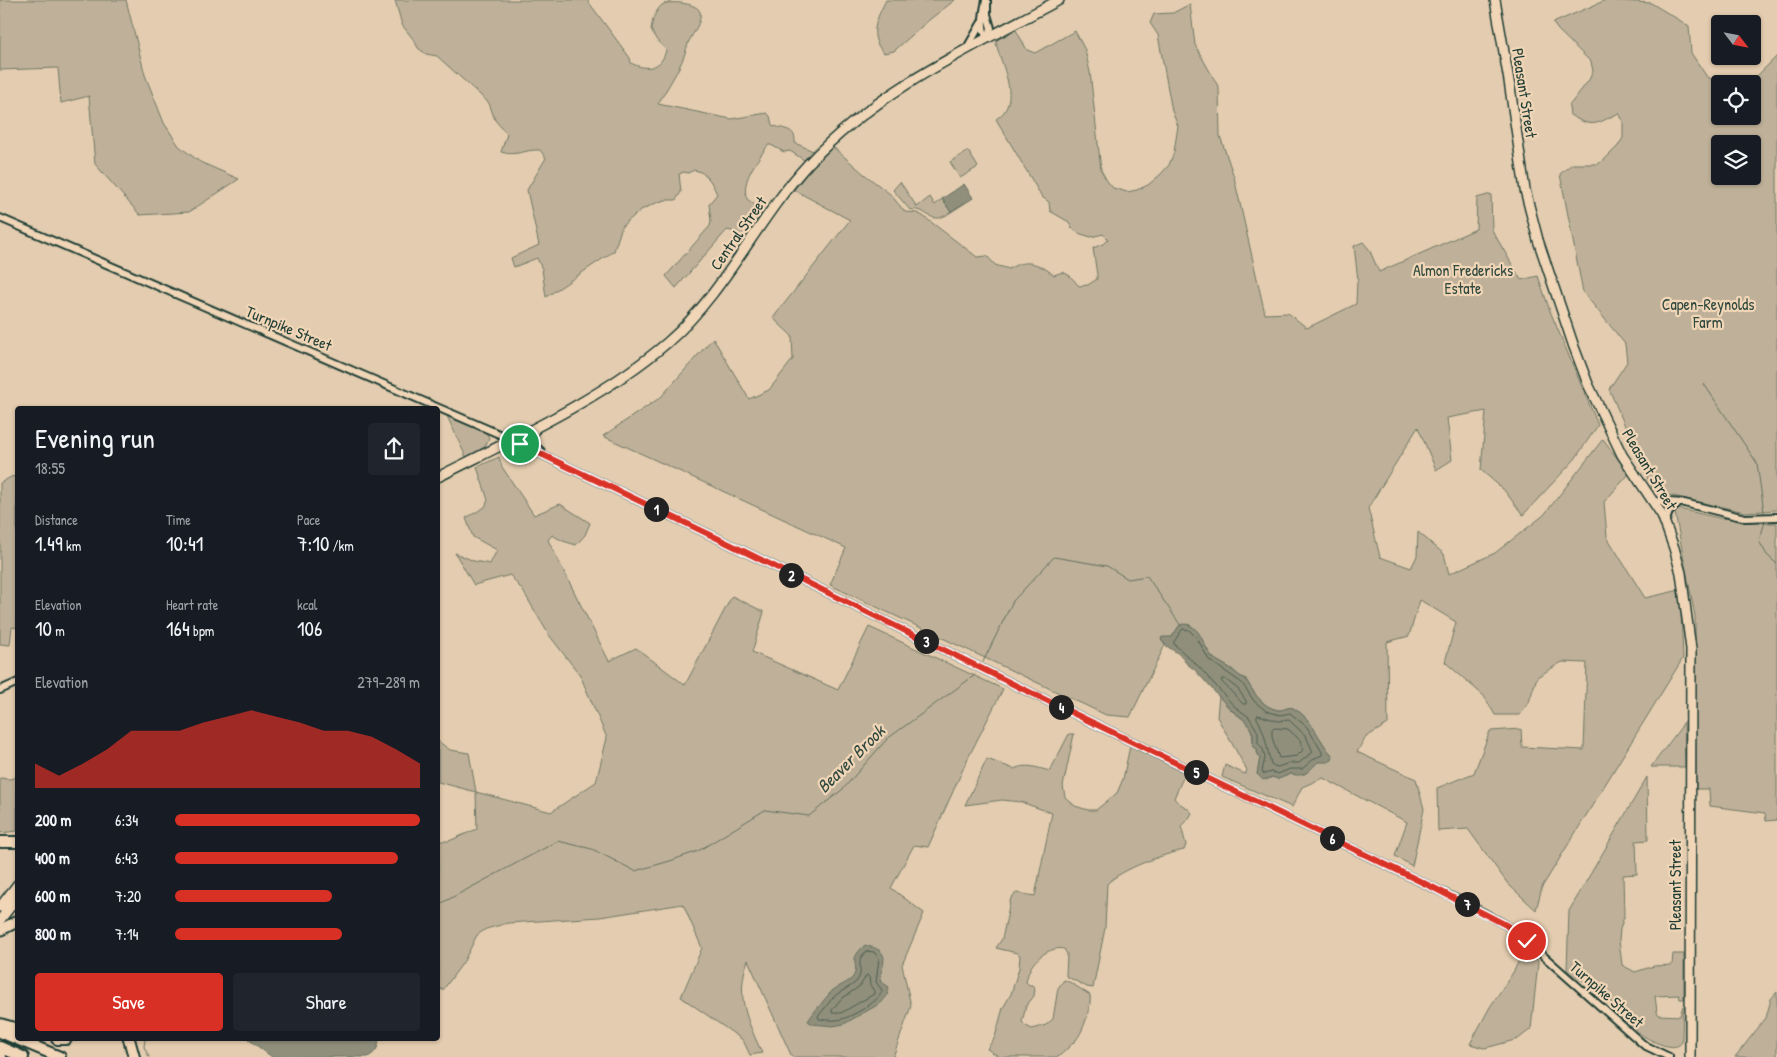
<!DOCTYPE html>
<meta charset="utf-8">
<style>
:root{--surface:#171b24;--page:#20242c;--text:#f1f3f6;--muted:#9ea1a6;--accent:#d93025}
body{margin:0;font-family:"Patrick Hand",sans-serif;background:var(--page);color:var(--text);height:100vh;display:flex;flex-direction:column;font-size:19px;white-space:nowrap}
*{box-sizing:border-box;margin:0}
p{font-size:16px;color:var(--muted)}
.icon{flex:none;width:28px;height:28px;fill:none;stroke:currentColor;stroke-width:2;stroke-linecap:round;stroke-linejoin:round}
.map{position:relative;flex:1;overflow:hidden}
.panel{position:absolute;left:15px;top:406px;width:425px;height:635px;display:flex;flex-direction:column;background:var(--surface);border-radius:5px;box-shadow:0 1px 4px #0004}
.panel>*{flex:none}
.needle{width:32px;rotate:122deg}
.controls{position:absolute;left:1711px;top:15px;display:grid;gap:10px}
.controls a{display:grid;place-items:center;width:50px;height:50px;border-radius:5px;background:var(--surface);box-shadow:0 1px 4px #0004;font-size:25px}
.pin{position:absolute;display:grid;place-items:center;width:42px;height:42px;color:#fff;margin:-21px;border:2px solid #fff;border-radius:50%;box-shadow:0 1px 5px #0007}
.km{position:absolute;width:25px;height:25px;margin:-12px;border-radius:50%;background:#222;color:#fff;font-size:14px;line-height:25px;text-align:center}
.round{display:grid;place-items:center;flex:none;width:52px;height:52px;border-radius:5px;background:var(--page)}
.headline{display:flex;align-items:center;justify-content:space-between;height:85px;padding:0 20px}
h1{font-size:28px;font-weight:600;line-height:38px}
.metrics{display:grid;grid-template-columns:repeat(3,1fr);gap:8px;height:85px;padding:5px 20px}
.metrics div{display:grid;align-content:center}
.metrics b{font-size:21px;font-weight:600}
.metrics small{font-size:14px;font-weight:400}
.metrics p{font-size:14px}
.chart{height:140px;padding:10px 20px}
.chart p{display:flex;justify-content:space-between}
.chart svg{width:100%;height:90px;margin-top:5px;fill:var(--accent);opacity:.7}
.button{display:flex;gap:10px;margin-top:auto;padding:10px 20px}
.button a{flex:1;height:58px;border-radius:5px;background:var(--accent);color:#fff;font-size:20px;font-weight:600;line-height:58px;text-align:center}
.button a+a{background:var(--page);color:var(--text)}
ul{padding:0 20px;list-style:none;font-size:16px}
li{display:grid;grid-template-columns:80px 60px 1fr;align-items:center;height:38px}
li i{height:12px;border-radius:6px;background:var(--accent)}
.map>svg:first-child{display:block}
.green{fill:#bfb199;stroke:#6f7766;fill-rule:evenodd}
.water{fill:#908f7b;stroke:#636e5f}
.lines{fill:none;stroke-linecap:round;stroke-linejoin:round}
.shore{stroke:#4c5e50;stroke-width:1}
.stream{stroke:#636e5f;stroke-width:1}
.minor-casing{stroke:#1f3d34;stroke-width:10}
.major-casing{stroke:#1f3d34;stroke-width:12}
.highway-casing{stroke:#1f3d34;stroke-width:14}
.minor{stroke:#f0d5b7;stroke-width:6}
.major{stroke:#f0d5b7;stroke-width:9}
.highway{stroke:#f0d5b7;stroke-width:10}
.route-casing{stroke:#fff;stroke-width:10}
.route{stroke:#d93025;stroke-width:6}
.labels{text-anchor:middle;stroke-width:4.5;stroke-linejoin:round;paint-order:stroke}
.street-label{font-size:16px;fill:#1f3d34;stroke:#f0d5b7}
.park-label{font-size:16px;fill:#2f493e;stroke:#f0d5b7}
.water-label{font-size:18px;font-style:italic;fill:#30493f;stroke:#f0d5b7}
</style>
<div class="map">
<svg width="1777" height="1057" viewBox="0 0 1777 1057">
<rect width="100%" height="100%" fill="#e3ccaf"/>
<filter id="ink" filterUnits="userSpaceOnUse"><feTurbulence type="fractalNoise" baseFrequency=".02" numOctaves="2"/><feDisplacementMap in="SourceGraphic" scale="10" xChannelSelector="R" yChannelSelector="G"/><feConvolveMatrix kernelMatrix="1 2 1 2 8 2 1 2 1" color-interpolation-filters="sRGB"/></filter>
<g filter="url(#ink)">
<path class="green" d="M 0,0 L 126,0 L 145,75 L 164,123 L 179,146 L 200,162 L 239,179 L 189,212 L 140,215 L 95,164 L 89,96 L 61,103 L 58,68 L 0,70 Z
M 395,0 L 587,0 L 630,58 L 631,63 C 646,71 662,69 666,50 L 656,39 L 651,30 C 652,21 655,11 662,5 C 669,0 698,3 700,12 C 702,22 693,33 689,41 C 687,46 686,51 684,56 C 678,72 667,88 658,104 L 731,119 L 767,113 L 770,116 L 772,125 C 783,130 796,127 795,143 L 813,151 L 804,160 L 790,151 L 784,152 L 771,145 L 768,145 C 758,160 740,180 747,199 C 755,205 764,210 759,221 L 749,225 L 748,239 L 741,245 L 736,244 L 738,236 L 736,232 L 727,230 L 676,288 L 666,276 L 710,226 L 711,221 L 709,204 L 717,194 C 712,183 707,172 694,170 L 688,173 L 684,172 L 679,174 L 681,192 L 676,200 L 665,200 L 656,203 L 641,210 L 622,226 L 614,251 L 546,297 L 542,269 L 537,258 L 514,267 L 511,258 L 539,245 L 527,190 L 546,158 L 540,150 C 525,149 516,157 501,152 L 507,134 L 495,120 L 489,103 L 437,56 L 426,54 L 418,48 L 414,40 L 402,25 Z
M 886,0 L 955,0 L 929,20 L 894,51 L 884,53 C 867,36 877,18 886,0 Z
M 1606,0 L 1651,3 L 1689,26 L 1691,53 L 1707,77 L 1724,84 L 1720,84 L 1720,116 L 1752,116 L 1752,84 L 1749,84 L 1777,56 L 1777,510 L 1745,512 L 1659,493 L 1652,488 L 1609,389 L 1627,362 L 1625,344 L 1583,292 L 1560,174 L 1572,164 L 1598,164 L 1605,159 L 1618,146 L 1623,138 L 1623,121 L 1619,113 C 1595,124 1594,129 1570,115 L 1569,106 L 1589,80 L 1593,71 L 1591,62 L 1558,30 L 1553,23 ZM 1720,144 L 1752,144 L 1752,176 L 1720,176 Z
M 1190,4 L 1195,45 L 1219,88 L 1220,136 L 1234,177 L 1265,314 L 1288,313 L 1307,328 L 1356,304 L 1357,281 L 1358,280 L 1354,246 L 1363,242 L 1369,249 L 1379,272 L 1476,229 L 1477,198 L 1491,194 L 1492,230 L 1521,280 L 1538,276 L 1550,311 L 1598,425 L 1575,459 L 1523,515 L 1504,490 L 1481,470 L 1486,411 L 1447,418 L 1452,460 L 1436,470 L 1418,427 L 1368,508 L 1380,557 L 1411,568 L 1417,556 L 1418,532 L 1444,554 L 1449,574 L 1495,553 L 1544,515 L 1603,439 L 1629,474 L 1604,502 L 1607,537 L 1645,598 L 1680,590 L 1683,658 L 1542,887 L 1536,910 L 1508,884 L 1468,829 L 1438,831 L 1437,788 L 1474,773 L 1490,731 L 1521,729 L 1522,747 L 1584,750 L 1587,663 L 1562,662 L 1537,677 L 1529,702 L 1520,715 L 1495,715 L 1484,696 L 1445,662 L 1456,622 L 1420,600 L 1409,636 L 1387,642 L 1388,724 L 1366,737 L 1357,752 L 1416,779 L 1424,809 L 1412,866 L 1395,856 L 1407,822 L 1323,778 L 1302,787 L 1292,807 L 1222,777 L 1225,765 L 1245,774 L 1247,770 L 1217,717 L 1219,695 C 1223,700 1227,707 1232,711 C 1248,723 1253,725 1253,746 L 1258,750 L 1257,752 L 1260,758 L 1257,774 L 1267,780 L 1272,777 L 1278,779 L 1291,774 L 1305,774 L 1318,762 L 1333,756 C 1318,741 1313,718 1293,708 C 1288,706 1283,711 1278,710 C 1261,707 1253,691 1245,678 C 1239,677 1237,673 1232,669 C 1226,665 1216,662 1212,656 C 1203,645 1201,631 1188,624 L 1179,626 L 1172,637 L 1161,640 L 1165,645 L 1130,717 L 1106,715 L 830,585 L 846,548 L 603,436 L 661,397 L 713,338 L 749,399 L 769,390 L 793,359 L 792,336 L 773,318 L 850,220 L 794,190 L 812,167 L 833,147 L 864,174 L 890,194 L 905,212 L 917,213 L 923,216 L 977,257 L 987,256 L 995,265 L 1009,269 C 1025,258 1039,263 1054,275 L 1063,272 L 1070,276 L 1079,286 L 1088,285 L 1097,279 L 1097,275 L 1093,248 L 1103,244 L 1108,239 L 1103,234 L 1091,237 L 1078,233 L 1072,228 L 1069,222 L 1050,211 L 1049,202 L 1042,197 L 996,119 C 1023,103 1001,65 996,43 L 997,40 L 1016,30 L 1027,50 L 1035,53 L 1075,31 L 1085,50 L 1090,72 L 1101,170 L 1107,181 L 1113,188 L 1127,192 L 1137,190 L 1148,185 L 1161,174 L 1169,165 L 1174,152 L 1178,126 L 1172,111 L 1158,35 L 1150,23 L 1154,14 L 1173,13 Z
M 968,151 L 978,167 L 960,178 L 950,162 Z
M 900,182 L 917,207 L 930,197 L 935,205 L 942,199 L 951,212 C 929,228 929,207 910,210 L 893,190 Z
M 447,416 L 486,432 L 489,438 L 485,447 L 466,457 Z
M 499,457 L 502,467 L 534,515 L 560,504 L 590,523 L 585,535 L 576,545 L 563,541 L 552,535 L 548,540 L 609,661 L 636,648 L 685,685 L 732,596 L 764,612 L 752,652 L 838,690 L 869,627 L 1003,689 L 968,758 L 928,847 L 914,845 L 891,888 L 924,913 L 902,965 L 911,1006 L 893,1057 L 792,1057 L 748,960 C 735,996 747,1020 762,1053 L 750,1055 L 743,1040 L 681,997 L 702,948 L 683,904 L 600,917 L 508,923 L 486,929 L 477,935 L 464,961 L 443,990 L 438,988 L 438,841 L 449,841 L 477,829 L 476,792 L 438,782 L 438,741 L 450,750 L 469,753 L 476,792 L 551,812 L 596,782 L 607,738 L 580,675 L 549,635 L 523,591 L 510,575 L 474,585 L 455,553 L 474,561 L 490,564 L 497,550 L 473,537 L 466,518 L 485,507 L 488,500 L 477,467 Z
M 17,476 L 17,628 L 12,627 L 10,645 L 0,644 L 0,483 L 11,477 Z
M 1679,509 L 1719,518 L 1763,521 L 1762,523 L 1777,523 L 1777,820 L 1766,821 L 1765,813 L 1710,806 L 1709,789 L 1696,789 L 1695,616 L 1675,513 Z
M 1684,721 L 1685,767 L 1651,767 L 1681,727 Z
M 1069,734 L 1074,734 L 1063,786 L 1065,797 L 1075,806 L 1088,810 L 1096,810 L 1117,793 L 1123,779 L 1130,746 L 1185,773 L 1174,798 C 1178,805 1186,805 1192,813 L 1189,818 L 1181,826 L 1186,845 L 1184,850 C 1164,854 1121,869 1107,884 L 1105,928 L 1093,988 L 1087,987 L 1066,976 L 1067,954 L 1064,949 C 1051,946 1035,958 1030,969 C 1028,973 1027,978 1026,982 L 1029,985 L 1032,985 L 1035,988 L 1034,996 L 1026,1006 L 1022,1022 L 1026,1026 L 1032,1029 L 1046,1025 L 1053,1019 L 1058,988 L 1064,980 L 1071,983 L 1090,995 C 1092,1006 1083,1032 1076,1040 C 1070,1046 1064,1052 1058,1057 L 1000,1057 L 987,1049 L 995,1037 L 1003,1008 L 1011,994 L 1019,968 L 1020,955 L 1017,953 L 996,948 L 1002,939 L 1011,898 L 1016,893 L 1035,896 L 1052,813 L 1021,802 L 1002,800 L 965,805 L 987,759 L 1014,769 C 1027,763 1037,768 1050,771 Z
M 17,777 L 17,831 L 0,833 L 0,778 L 10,779 Z
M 1647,777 L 1648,840 L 1636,841 L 1637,874 L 1623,875 L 1624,917 L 1620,929 L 1619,940 L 1622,965 L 1635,972 L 1654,966 L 1672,965 L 1673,954 L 1684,954 L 1684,999 L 1680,999 L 1679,995 L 1655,996 L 1657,1012 L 1659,1015 L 1680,1016 L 1683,1006 L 1682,1041 C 1677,1057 1636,1035 1630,1024 C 1628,1021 1628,1018 1624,1014 C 1616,1006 1607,999 1599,991 C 1589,982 1576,979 1567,970 L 1569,911 Z
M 1525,952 L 1537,959 L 1538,963 L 1531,1029 L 1518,1039 L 1493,1046 L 1484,1048 L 1470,1044 L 1490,1007 L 1514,971 L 1522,954 Z
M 1777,992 L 1777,1057 L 1735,1057 L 1766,1018 L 1771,999 Z"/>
<path class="water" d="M 964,184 L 973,198 L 951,212 L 942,199 Z
M 1182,624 C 1202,624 1202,646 1212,657 C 1218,662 1226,665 1232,670 C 1237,673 1239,677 1245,678 C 1253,691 1261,707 1278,710 C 1283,711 1288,706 1293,708 C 1313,718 1318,741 1333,756 L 1332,760 L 1328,762 L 1318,762 C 1310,770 1304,778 1291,774 L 1278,779 L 1272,777 L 1263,780 L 1257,774 L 1260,758 L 1257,752 L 1258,750 L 1253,746 L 1253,733 L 1245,720 L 1230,709 L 1195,670 L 1187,664 L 1179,654 L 1165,645 L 1161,639 L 1162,637 L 1172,637 L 1179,626 Z
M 865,945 C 892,951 883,960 880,981 L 889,987 L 887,996 L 881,1003 L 844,1024 L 833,1026 L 812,1024 L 808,1021 C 812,1014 828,995 833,990 C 839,986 849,982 853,977 C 861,963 846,962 865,945 Z
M 248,1039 L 379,1039 C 378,1049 376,1052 368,1057 L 272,1057 Z"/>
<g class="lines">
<path class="shore" d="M 1183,629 L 1189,630 L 1197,638 L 1209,660 L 1242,683 L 1254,701 L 1266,711 L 1280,715 L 1290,713 L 1307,727 L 1322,752 L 1322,755 L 1315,758 L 1302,769 L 1290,769 L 1278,774 L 1272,772 L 1264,774 L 1262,771 L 1265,758 L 1263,749 L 1258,743 L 1258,732 L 1249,717 L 1234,706 L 1198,666 L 1174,644 L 1174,642 Z
M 1222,679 L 1225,679 L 1238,689 L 1246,701 L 1246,704 L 1243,704 L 1222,682 Z
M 1258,715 L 1278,721 L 1289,720 L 1306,736 L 1313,752 L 1299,763 L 1289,763 L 1278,767 L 1271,765 C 1267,749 1266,734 1257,718 Z
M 1275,728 L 1288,729 L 1300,740 L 1303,750 L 1297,756 L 1279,758 L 1272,737 L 1272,730 Z
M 867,951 L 874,952 L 879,958 L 876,982 L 882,990 C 882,1000 853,1016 842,1019 C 835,1021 826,1020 819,1019 L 818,1016 C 825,1009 829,1001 836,995 C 842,990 851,987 856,982 C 866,971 853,960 867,951 Z
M 867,975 L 869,977 L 870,985 L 874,991 L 874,994 L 841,1013 L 832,1013 L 832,1010 L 840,1000 L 860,986 Z"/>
<path class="stream" d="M 1704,384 L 1757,463 L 1764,512
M 1765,522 L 1759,541 L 1767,555 L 1777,564
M 983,662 L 1013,601 L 1054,557 L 1107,566 L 1128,579 L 1147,576 L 1181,626
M 438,905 L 558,841 L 592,849 L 635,871 L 670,861 L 698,851 L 765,810 L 809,816 L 843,789 L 887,739 L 975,675
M 145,1039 L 144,1047 L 149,1057"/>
<defs>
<path id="minor" d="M 986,0 C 984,11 979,30 988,38 L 991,28 L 987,14 L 987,0
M 967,48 L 982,22
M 0,218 L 499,434 L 717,538 L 1017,686 L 1471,906 L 1506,925 L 1522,937 L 1644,1045 L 1669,1057
M 537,427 L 532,439 L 535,446 L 541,451
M 1654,501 L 1684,503 L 1745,518 L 1777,517
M 1665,523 L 1669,512 L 1679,503
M 0,690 L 18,682"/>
<path id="major" d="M 1495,0 L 1509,81 L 1525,190 L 1538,240 L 1574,347 L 1588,384 L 1622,455 L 1662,515 L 1674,548 L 1681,573 L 1691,649 L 1690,1057
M 438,477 C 515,438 602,399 668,342 C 726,291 757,219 809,163 C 877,90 972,47 1059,0
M 0,907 L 18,884
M 0,920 L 18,897"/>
<path id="highway" d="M 0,842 L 18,842
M 0,930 L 18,921
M 0,1024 L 18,1029
M 0,1032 L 60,1057
M 57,1039 L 66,1039
M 129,1039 L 134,1057
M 0,1047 L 23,1057
M 0,1056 L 1,1057"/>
</defs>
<use href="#minor" class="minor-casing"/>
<use href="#major" class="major-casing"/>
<use href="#highway" class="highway-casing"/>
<use href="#minor" class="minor"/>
<use href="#major" class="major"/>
<use href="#highway" class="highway"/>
</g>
</g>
<g class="lines" filter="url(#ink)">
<defs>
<path id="route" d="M 520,444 L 717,538 L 1017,686 L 1434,888 L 1506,925 L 1527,941"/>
</defs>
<use href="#route" class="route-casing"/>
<use href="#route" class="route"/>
</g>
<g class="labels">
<g class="street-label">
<text transform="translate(1525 93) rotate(81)" y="6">Pleasant Street</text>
<text transform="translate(738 233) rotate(-55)" y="6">Central Street</text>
<text transform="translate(289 328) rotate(23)" y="6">Turnpike Street</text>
<text transform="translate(1650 469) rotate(59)" y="6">Pleasant Street</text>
<text transform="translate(1675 885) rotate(-90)" y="6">Pleasant Street</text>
<text transform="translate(1607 994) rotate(41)" y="6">Turnpike Street</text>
</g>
<g class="park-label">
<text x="1463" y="276">Almon Fredericks<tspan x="1463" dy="18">Estate</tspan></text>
<text x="1708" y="310">Capen-Reynolds<tspan x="1708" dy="18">Farm</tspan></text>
</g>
<g class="water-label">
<text transform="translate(851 759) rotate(-45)" y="6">Beaver Brook</text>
</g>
</g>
</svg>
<div class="controls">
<a><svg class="needle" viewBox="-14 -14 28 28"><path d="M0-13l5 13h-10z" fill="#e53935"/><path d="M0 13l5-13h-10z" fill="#9ea1a6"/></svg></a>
<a><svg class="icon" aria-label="locate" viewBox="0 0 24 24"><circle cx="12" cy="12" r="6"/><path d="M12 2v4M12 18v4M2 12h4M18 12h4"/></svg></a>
<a><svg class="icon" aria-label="layers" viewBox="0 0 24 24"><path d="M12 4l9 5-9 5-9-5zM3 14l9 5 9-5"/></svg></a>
</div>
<div class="pin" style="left:520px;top:444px;background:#1e9e55"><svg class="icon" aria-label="arrive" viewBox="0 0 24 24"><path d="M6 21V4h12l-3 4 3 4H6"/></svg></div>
<div class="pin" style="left:1527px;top:941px;background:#d93025"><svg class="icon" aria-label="check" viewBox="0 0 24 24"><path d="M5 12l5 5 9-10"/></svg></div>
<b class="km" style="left:656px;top:509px">1</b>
<b class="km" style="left:791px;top:575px">2</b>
<b class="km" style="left:926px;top:641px">3</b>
<b class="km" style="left:1061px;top:707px">4</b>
<b class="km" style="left:1196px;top:772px">5</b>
<b class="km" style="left:1332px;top:838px">6</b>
<b class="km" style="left:1467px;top:904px">7</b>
<section class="panel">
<div class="headline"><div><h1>Evening run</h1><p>18:55</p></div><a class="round"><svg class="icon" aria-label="share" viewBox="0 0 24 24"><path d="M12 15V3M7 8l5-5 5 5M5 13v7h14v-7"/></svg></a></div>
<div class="metrics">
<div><p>Distance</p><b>1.49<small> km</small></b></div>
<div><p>Time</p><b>10:41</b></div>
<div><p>Pace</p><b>7:10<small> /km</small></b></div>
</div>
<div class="metrics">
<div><p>Elevation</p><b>10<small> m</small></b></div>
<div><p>Heart rate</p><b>164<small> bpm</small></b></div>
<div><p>kcal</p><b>106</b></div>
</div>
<div class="chart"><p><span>Elevation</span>279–289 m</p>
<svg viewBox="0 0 160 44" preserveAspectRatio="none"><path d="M0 44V32L10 38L20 32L30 25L40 16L50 16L60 16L70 12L80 9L90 6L100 9L110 12L120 16L130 16L140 19L150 25L160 32V44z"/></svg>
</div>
<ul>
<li><b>200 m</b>6:34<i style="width:100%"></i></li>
<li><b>400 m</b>6:43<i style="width:91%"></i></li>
<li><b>600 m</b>7:20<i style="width:64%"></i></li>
<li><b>800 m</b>7:14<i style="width:68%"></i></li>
</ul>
<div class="button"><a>Save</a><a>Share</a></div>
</section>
</div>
